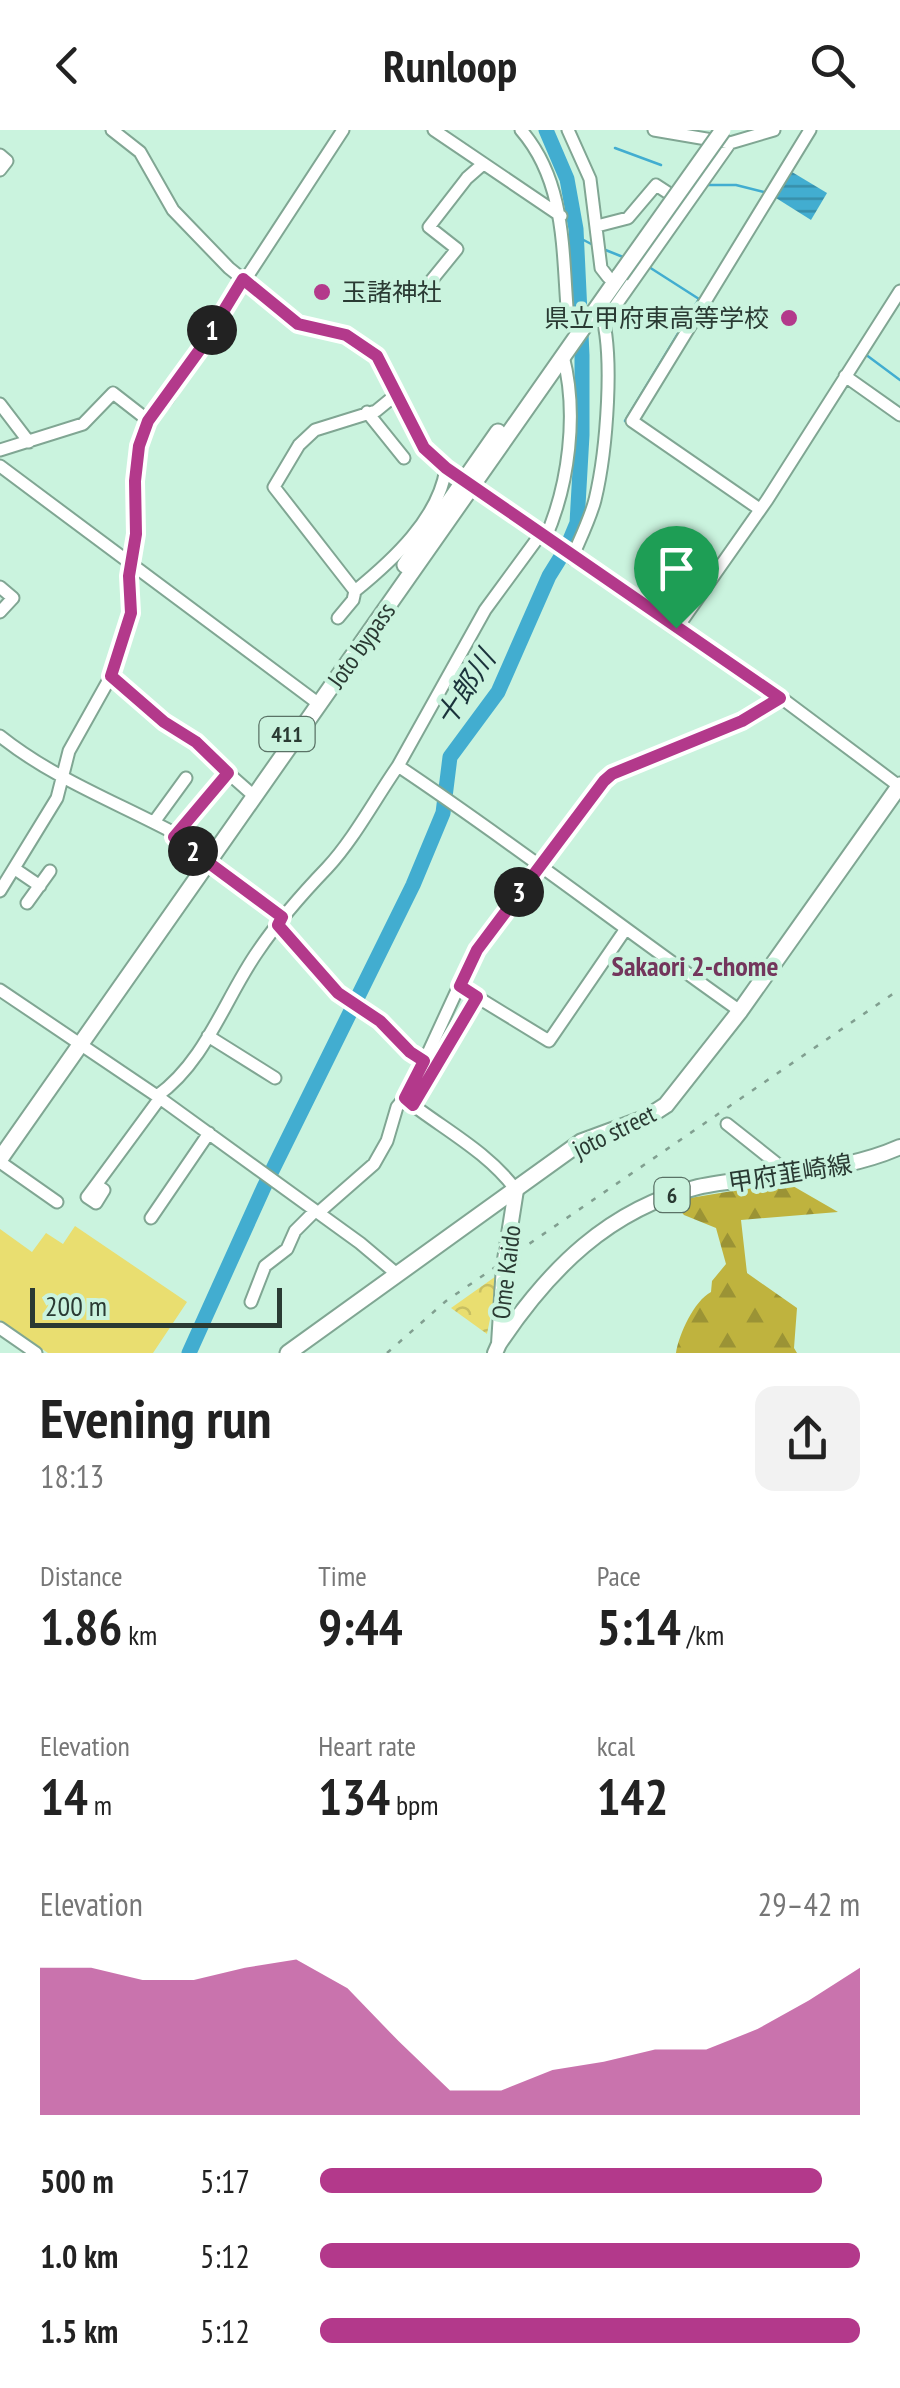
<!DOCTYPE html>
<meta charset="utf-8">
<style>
:root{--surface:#fff;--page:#f2f2f2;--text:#222;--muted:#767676;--accent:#b3398b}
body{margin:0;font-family:"PT Sans Narrow","Noto Sans JP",sans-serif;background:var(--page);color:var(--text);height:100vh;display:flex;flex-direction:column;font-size:38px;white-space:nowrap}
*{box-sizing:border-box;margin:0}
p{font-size:32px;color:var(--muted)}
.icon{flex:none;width:55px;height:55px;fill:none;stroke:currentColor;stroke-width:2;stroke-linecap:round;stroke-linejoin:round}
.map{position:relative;height:1223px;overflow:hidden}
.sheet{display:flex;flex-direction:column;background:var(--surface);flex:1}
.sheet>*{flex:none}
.scale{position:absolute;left:30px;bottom:25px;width:252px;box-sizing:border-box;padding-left:10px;border:5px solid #2a3a33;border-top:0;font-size:28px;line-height:35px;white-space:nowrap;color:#2a3a33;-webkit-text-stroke:8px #caf3de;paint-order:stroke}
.pin{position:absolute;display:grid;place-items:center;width:85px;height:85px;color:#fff;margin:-102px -42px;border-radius:50% 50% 50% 0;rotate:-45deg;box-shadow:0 0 10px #0007}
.pin .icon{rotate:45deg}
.km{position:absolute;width:50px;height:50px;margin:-25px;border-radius:50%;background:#222;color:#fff;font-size:28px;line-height:50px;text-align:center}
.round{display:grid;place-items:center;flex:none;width:105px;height:105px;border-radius:20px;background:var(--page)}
.overview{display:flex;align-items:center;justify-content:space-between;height:170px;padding:0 40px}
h1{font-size:55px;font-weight:700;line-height:75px}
.figures{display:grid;grid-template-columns:repeat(3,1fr);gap:15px;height:170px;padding:10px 40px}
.figures div{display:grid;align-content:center}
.figures b{font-size:50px;font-weight:700}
.figures small{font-size:28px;font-weight:400}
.figures p{font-size:28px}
.chart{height:280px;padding:20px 40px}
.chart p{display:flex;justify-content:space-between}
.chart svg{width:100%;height:180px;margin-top:10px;fill:var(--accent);opacity:.7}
ul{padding:0 40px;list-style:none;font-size:32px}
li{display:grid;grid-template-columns:160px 120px 1fr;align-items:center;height:75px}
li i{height:25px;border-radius:12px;background:var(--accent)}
header{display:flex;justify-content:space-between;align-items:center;height:130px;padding:0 40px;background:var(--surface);font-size:45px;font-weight:700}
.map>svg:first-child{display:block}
.forest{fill:url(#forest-firs)}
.park{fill:url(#park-crowns)}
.pitch{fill:#e9de70}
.water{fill:url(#water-rules)}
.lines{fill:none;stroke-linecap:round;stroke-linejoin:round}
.stream{stroke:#42add0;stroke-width:2.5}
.river{stroke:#42add0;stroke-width:15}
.minor-casing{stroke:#80a693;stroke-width:15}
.major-casing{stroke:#80a693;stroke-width:18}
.highway-casing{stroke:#80a693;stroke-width:19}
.minor{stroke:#fff;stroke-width:11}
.major{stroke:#fff;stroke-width:14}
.highway{stroke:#fff;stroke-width:15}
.rail{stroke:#819f90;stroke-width:2.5;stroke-dasharray:5 10;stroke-linecap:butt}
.highway-bridge-casing{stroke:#80a693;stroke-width:19;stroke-linecap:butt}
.highway-bridge{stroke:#fff;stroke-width:15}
.route-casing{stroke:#fff;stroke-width:20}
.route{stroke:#b3398b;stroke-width:12}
.poi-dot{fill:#b3398b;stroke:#caf3de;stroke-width:4}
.labels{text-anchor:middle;stroke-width:9;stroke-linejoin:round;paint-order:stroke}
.shield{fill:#caf3de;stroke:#5a7266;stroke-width:2.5}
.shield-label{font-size:22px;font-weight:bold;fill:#2a3a33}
.poi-label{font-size:25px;fill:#2a3a33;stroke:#caf3de;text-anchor:start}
.street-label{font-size:25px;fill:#2a3a33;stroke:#caf3de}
.water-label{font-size:28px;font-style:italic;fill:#1b333b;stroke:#caf3de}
.neighbourhood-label{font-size:28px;font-weight:bold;fill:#73365c;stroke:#caf3de}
</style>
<header><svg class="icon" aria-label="back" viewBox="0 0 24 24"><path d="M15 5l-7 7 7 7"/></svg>Runloop<svg class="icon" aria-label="search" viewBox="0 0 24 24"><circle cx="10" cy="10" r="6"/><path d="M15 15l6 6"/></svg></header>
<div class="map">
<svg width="900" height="1223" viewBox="0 0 900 1223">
<defs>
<pattern id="forest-firs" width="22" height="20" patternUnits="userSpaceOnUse" patternTransform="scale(2.5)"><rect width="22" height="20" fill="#bfb33e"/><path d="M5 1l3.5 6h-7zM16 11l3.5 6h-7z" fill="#9b9335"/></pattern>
<pattern id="park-crowns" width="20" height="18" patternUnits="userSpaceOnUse" patternTransform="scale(2.5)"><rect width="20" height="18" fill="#e9de70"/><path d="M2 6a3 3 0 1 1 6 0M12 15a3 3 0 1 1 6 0" fill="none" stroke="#c8bf61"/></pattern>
<pattern id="water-rules" width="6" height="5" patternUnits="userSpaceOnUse" patternTransform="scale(2.5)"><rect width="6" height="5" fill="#42add0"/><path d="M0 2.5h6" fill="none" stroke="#378ea9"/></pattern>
</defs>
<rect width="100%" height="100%" fill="#caf3de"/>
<path class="forest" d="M 786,1052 L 838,1082 L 741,1090 L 747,1143 L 797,1178 L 794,1218 L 797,1223 L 676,1223 C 679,1204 694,1171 711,1162 L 712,1151 L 726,1134 L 716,1098 L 684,1085 L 672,1071 Z"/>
<path class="park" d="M 499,1144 L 487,1204 L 451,1178 Z"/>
<path class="pitch" d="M 75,1096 L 187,1172 L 153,1223 L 48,1223 L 0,1190 L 0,1099 L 32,1122 L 46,1103 L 63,1114 Z"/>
<path class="water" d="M 792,42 L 827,63 L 811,90 L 776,68 Z"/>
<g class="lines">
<path class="stream" d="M 615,18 L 661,35
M 708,55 L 736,55 L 764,62
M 576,106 L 595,116
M 603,119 L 623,127
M 865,224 L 900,250
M 625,291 L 699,169 L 649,137
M 761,387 L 773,371"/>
<path class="river" d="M 189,1223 L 264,1057 L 413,755 L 443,683 L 450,627 L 498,562 L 549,446 L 567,417 L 577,393 L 582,305 L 582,225 L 576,99 L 567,49 L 546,0"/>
<defs>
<path id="minor" d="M 112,0 L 140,22 L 173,80 L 229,138 L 298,194 L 345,205 L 377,226 L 424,318 L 446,339 L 780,567 L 899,656
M 434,0 L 561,86
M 521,0 C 567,53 562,124 568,190 L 574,194
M 568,0 L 590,49 L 601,138 L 608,147
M 654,0 L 730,13 L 774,0
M 0,25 L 7,31 L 0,40
M 597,96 L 628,88 L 656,55 L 679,70
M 422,162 L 457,119 L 429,97 L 467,48 L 483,34
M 604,192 L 730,13
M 845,246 L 900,285
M 398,263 L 376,281 L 315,300 L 299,315 L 274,357 L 355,461 C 393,430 438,389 446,339
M 0,274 L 29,312
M 367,282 L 404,328
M 0,320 L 83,294 L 113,263 L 149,291
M 0,336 L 319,574
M 758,378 L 632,291 L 810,0
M 540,405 L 485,480 L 398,636 C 515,714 625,800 740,881
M 545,409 C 569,355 578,283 563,226
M 572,428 C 580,409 590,389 595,370 C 606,324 616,219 599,176
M 0,457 L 13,468 L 0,482
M 338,488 L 353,470 L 355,461
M 677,498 L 767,370 L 900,161
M 111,546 L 164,593 L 195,612 L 228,643 L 176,704
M 0,606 C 54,649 116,672 176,704 L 174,707 L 282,787
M 228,643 L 254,666
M 154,692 L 186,648
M 15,739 L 40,756
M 0,761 L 57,668 L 69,621 L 111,546 L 125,507 L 131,483 L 129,446 L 137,404 L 135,351 L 139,316 L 149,291 L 168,268 L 343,0
M 27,773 L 50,741
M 278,795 L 338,863 L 380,891 L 410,922 L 424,931
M 459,856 L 477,820 L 604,651 L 611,645 L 742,591 L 780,567
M 0,860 L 157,966 L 360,1113 L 398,1145
M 208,906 L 275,948
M 157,966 C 206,931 225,868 258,821 C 279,790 302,764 327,738 C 354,709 375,669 398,636
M 405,969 C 443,999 487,1021 516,1060
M 413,975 L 477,867
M 727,994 L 790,1044
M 0,1032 L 57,1072
M 96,1055 L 104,1060 L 96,1073 L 87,1067 L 96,1055 L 160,968
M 318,1083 L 374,1034 L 387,1011 L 397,977 L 411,960 L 459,856 L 549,911 L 625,800
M 151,1088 L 209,1003
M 251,1172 L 265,1136 L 287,1119 L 295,1101 L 315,1081
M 0,1198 L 36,1223"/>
<path id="major" d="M 499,1214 C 549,1139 609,1079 698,1057 C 720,1052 744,1050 766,1047 C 813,1040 857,1036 900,1017
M 495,1223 L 499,1214 L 504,1136 L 516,1060"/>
<path id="highway" d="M 405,435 L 498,302
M 0,1029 L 620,145
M 288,1223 L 581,1012 L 646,988 L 666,975 L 740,881 L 900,655"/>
</defs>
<use href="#minor" class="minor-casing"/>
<use href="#major" class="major-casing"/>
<use href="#highway" class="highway-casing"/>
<use href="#minor" class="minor"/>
<use href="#major" class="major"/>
<use href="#highway" class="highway"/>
<path class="rail" d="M 387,1223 L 446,1171 L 900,859"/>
<defs>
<path id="highway-bridge" d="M 620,145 L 723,0"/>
</defs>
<use href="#highway-bridge" class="highway-bridge-casing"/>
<use href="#highway-bridge" class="highway-bridge"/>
</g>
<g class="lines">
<defs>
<path id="route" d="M 243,149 L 298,194 L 346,205 L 377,226 L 424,318 L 446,338 L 780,568 L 742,591 L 612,644 L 604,651 L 477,820 L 460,856 L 477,867 L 413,975 L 405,968 L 424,931 L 410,922 L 380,891 L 338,863 L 278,795 L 282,787 L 174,707 L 228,643 L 196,612 L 164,592 L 111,546 L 131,483 L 129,446 L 136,404 L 135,351 L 139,316 L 148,291 L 201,218 Z"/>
</defs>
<use href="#route" class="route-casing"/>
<use href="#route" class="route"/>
</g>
<g class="poi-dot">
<circle cx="322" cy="162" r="10"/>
<circle cx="789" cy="188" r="10"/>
</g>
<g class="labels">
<g class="shield">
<rect x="259.5" y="587" width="55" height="34" rx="8"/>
<rect x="654.5" y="1048" width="35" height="34" rx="8"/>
</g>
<g class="shield-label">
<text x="287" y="612">411</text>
<text x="672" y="1073">6</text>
</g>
<g class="poi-label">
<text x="342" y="171">玉諸神社</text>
<text x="769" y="197" text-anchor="end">県立甲府東高等学校</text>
</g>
<g class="street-label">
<text transform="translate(361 515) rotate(-55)" y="9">Joto bypass</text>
<text transform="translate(614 1001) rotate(-26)" y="9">joto street</text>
<text transform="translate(790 1043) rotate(-9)" y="9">甲府韮崎線</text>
<text transform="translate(506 1142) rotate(-83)" y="9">Ome Kaido</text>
</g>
<g class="water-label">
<text transform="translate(465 558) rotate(-57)" y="10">十郎川</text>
</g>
<g class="neighbourhood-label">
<text x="695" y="846">Sakaori 2-chome</text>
</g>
</g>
</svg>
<div class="scale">200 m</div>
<div class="pin" style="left:676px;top:498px;background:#1e9e55"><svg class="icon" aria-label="arrive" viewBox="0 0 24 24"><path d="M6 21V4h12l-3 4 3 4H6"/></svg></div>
<b class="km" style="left:212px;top:200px">1</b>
<b class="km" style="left:193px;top:721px">2</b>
<b class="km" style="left:519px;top:762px">3</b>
</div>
<section class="sheet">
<div class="overview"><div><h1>Evening run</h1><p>18:13</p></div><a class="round"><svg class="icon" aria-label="share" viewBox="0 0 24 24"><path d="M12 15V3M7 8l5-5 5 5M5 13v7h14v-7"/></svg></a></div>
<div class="figures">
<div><p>Distance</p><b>1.86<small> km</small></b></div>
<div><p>Time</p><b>9:44</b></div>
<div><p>Pace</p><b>5:14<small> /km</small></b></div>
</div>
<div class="figures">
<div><p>Elevation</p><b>14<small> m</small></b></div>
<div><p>Heart rate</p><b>134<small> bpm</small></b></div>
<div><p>kcal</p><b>142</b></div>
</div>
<div class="chart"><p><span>Elevation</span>29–42 m</p>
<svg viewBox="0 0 160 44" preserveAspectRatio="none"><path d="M0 44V8L10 8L20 11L30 11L40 8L50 6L60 13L70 26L80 38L90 38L100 33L110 31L120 28L130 28L140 23L150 16L160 8V44z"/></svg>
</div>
<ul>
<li><b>500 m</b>5:17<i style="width:93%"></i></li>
<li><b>1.0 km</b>5:12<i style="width:100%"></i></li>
<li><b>1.5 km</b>5:12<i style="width:100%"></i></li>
</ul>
</section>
